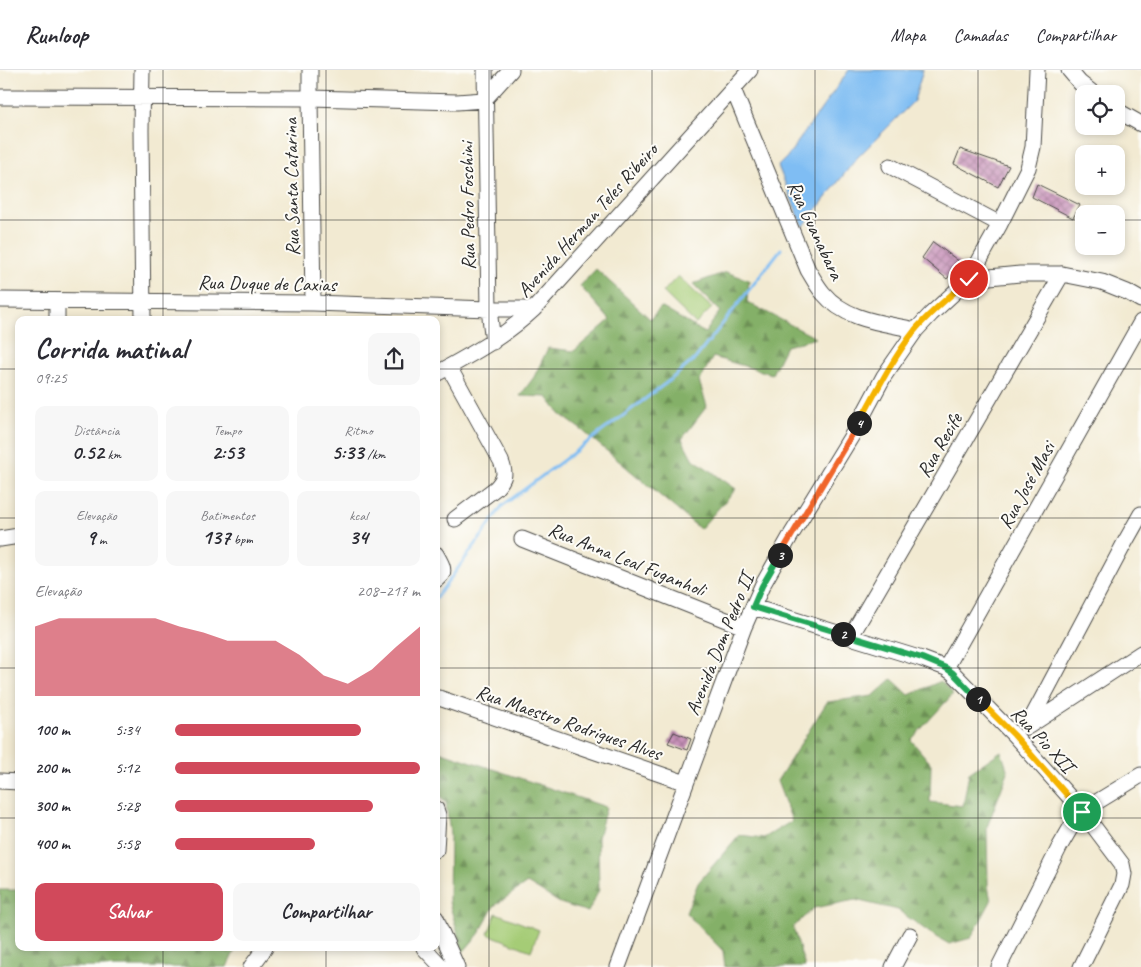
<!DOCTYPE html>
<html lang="pt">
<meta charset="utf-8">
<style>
:root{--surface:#fff;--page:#f7f7f7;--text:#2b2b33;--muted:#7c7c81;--line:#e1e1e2;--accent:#d1495b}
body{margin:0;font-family:Caveat,sans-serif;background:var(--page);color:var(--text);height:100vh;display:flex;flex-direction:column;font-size:19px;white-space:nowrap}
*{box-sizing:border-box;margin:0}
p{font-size:16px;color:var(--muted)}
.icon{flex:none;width:28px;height:28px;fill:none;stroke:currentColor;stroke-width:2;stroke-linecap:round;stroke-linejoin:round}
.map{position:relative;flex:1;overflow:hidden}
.side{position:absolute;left:15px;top:246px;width:425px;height:635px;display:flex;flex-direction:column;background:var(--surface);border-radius:10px;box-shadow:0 2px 8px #0003}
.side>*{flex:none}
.buttons{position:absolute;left:1075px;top:15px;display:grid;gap:10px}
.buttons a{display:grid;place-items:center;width:50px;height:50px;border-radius:10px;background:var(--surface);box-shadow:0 2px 8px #0003;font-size:25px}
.pin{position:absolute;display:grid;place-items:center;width:42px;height:42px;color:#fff;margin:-21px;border:2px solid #fff;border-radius:50%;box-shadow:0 1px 5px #0007}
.km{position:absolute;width:25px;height:25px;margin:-12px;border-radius:50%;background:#222;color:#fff;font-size:14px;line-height:25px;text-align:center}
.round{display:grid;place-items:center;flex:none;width:52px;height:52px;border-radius:10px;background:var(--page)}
.overview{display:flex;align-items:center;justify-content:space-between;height:85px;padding:0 20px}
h1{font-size:28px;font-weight:800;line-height:38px}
.stats{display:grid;grid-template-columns:repeat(3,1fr);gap:8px;height:85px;padding:5px 20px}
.stats div{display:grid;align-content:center;border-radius:10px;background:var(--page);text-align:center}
.stats b{font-size:21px;font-weight:800}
.stats small{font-size:14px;font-weight:400}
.stats p{font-size:14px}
.chart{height:140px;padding:10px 20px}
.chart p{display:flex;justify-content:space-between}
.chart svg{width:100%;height:90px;margin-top:5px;fill:var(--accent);opacity:.7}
.cta{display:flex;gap:10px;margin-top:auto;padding:10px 20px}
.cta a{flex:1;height:58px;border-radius:10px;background:var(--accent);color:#fff;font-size:20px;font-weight:800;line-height:58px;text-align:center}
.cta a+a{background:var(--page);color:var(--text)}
ul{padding:0 20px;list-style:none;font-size:16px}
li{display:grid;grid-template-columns:80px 60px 1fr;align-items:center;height:38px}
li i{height:12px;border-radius:6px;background:var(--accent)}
header{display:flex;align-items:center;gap:30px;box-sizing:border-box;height:70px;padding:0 25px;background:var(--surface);border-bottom:1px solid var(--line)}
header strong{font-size:24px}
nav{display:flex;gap:28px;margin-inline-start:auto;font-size:18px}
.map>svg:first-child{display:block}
.forest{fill:url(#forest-firs);stroke:#586e49}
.garden{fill:#a5cc76;stroke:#687c50}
.water{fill:#7fbdf3;stroke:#55748f}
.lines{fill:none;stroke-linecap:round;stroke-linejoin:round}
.stream{stroke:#7fbdf3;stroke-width:3}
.building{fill:url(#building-cross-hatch)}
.minor-casing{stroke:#494844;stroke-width:17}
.minor{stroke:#fff;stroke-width:15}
.split-1-casing{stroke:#fff;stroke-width:10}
.split-2-casing{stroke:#fff;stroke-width:10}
.split-3-casing{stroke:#fff;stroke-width:10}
.split-4-casing{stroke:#fff;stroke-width:10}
.split-5-casing{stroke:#fff;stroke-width:10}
.split-1{stroke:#f5b400;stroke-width:6}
.split-2{stroke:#22a559;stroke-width:6}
.split-3{stroke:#22a559;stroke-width:6}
.split-4{stroke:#f0652b;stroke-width:6}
.split-5{stroke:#f5b400;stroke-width:6}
.grid{fill:none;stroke:#2b2b2b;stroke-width:1;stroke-opacity:0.55}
.labels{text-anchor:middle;stroke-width:4;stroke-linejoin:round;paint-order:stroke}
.street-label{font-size:20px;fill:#2b2b2b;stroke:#fdfcf7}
</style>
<header>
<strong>Runloop</strong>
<nav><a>Mapa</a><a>Camadas</a><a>Compartilhar</a></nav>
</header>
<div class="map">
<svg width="1141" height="897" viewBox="0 0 1141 897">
<defs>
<pattern id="forest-firs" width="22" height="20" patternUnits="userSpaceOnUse" patternTransform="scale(1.25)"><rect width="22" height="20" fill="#84b067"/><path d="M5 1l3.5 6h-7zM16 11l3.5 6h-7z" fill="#6c8f55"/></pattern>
<pattern id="building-cross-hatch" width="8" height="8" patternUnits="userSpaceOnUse" patternTransform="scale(1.25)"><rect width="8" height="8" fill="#c892ba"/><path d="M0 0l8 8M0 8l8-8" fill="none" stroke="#a37797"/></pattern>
</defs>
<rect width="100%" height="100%" fill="#fdfcf7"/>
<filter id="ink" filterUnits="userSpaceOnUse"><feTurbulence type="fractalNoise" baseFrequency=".02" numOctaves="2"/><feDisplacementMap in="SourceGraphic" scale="10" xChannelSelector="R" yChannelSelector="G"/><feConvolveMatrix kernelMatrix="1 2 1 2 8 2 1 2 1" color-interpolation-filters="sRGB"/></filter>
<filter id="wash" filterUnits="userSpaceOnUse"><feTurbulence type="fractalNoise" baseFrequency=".0096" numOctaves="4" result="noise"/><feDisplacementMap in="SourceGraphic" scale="20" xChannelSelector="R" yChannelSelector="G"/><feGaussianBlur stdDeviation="1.12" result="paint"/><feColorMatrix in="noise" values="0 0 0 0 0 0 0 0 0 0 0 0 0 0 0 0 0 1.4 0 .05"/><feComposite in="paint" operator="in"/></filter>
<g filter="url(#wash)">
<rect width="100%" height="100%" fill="#f2ead2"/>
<path class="forest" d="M 596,199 L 650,249 L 661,237 L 705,263 L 720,241 L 693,214 L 726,202 L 749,210 L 747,232 L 816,268 L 786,276 L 772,304 L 713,287 L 699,311 L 707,336 L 682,369 L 692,388 L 736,419 L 700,459 L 583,361 L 560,344 L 547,327 L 520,326 L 534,307 L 548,278 L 574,281 L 610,250 L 580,216 Z
M 892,609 L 909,625 L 941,611 L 953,624 L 911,670 L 931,694 L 930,732 L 963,736 L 969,703 L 1001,681 L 1008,702 L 987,757 L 988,816 L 991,831 L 971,868 L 949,874 L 930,863 L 898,840 L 855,830 L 814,838 L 793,857 L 805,897 L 725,897 L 723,881 L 686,843 L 698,813 L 739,765 L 764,768 L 792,751 L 777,711 L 827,632 L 873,626 Z
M 436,680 L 606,737 L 598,768 L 599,820 L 588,842 L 560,833 L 527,813 L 494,836 L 479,864 L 463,882 L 449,832 L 450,764 L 446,733 L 436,720 Z
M 0,820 L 19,820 L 19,878 L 236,878 L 227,897 L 0,897 Z"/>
<path class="garden" d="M 678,206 L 712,238 L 696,254 L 663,222 Z
M 496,843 L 539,860 L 531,881 L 488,864 Z"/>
<path class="water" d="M 849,0 L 923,0 L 914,31 L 856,89 L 803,157 L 778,96 L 787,87 Z"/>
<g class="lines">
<path class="stream" d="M 436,528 L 481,467 L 502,436 L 624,345 L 670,310 L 695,289 L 781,179"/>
</g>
<g id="blocks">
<path class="building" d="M 960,79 L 1009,96 L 998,117 L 954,94 Z
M 1037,114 L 1080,135 L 1073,148 L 1032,127 Z
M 933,172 L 960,192 L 947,209 L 922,188 Z
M 674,662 L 691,669 L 687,680 L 668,673 Z"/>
</g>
</g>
<g filter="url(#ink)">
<use href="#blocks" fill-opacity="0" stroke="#494844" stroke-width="1"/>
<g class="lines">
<defs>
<path id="minor" d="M 142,0 L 141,60 L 143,250
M 310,0 L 310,28 L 313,233
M 485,0 L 489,239 L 493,272
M 1069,0 L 1080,13 L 1094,24
M 733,19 L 808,200 C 813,208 817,216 823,223 C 846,251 884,253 916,260
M 0,27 L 310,28 L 457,32 L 484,30
M 484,30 L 511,0
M 1116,40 L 1141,54
M 890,96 L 1000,154
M 969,209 L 1020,204 L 1062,204 L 1102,212 L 1127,222 L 1141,230
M 0,230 L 313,233 L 489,239 L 534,239
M 57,250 L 57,231
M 449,297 L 501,391 C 506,404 505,408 496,418 L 455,449
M 436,304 C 472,284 504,267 534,239 L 750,0
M 0,469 L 19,466
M 522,469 L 744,557
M 436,484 C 439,490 445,498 442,504 C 441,506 438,508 436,510
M 753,537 L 922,589 L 946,598 L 953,603 L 1014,665 L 1082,741 L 1122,794 L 1124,804 L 1122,815 L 1081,897
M 851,566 L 1062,204
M 946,598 L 1141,252
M 439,628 L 686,713
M 1029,656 L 1141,583
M 1027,657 L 1124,474 L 1141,444
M 0,711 L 19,712
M 436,739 L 438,745 L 436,780
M 436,848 L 440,859 L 457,897
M 424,878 L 442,897
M 251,897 L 265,878
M 618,897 L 744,557 L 762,516 L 791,465 L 854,362 L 884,306 L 916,260 L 931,244 L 969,209 L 1000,154 L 1028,98 L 1033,77 L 1037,0
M 893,897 L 910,865
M 999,897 L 1060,776 L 1071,757 L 1082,741 L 1141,705"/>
</defs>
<use href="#minor" class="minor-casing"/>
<use href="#minor" class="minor"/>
</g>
</g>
<g class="lines" filter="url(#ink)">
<defs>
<path id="split-1" d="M 978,629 L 1014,665 L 1082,742"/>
<path id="split-2" d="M 843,564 L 922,588 L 946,598 L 953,603 L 978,629"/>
<path id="split-3" d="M 780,485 L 762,516 L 753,537 L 843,564"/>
<path id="split-4" d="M 780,485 L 859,353"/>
<path id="split-5" d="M 859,353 C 876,322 893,288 915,260 C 931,241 951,226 969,209"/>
</defs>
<use href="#split-1" class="split-1-casing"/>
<use href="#split-2" class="split-2-casing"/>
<use href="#split-3" class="split-3-casing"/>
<use href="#split-4" class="split-4-casing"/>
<use href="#split-5" class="split-5-casing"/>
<use href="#split-1" class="split-1"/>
<use href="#split-2" class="split-2"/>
<use href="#split-3" class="split-3"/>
<use href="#split-4" class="split-4"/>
<use href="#split-5" class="split-5"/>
</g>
<path class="grid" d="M 163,0 L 163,250M 326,0 L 326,250M 489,0 L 489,897M 652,0 L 652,897M 815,0 L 815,897M 978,0 L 978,897M 0,150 L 1084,150M 1116,150 L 1141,150M 0,299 L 19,299M 436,299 L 1141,299M 0,448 L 19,448M 436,448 L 1141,448M 0,598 L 19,598M 436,598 L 1141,598M 0,748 L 19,748M 436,748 L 1141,748M 163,878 L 163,897M 326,878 L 326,897"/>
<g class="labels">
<g class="street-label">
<text transform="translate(291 117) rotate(-91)" y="7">Rua Santa Catarina</text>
<text transform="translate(467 136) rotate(-91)" y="7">Rua Pedro Foschini</text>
<text transform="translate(587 150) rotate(-48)" y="7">Avenida Herman Teles Ribeiro</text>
<text transform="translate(816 160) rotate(65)" y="7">Rua Guanabara</text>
<text transform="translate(267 213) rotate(1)" y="7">Rua Duque de Caxias</text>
<text transform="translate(939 375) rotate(-60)" y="7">Rua Recife</text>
<text transform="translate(1026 415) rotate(-61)" y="7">Rua José Masi</text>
<text transform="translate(627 489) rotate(22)" y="7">Rua Anna Leal Fuganholi</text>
<text transform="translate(719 574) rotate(-68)" y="7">Avenida Dom Pedro II</text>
<text transform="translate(569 652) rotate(19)" y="7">Rua Maestro Rodrigues Alves</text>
<text transform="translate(1043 669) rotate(47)" y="7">Rua Pio XII</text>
</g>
</g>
</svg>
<div class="buttons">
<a><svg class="icon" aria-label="locate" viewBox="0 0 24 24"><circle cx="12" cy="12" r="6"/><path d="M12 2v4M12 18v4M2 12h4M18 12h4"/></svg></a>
<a>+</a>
<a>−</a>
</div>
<div class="pin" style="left:1082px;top:742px;background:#1e9e55"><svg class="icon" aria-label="arrive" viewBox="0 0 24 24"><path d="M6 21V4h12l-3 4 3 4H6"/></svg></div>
<div class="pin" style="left:969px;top:209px;background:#d93025"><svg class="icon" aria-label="check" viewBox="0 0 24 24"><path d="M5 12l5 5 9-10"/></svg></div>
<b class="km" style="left:978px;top:629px">1</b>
<b class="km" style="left:843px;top:564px">2</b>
<b class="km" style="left:780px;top:485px">3</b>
<b class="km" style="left:859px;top:353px">4</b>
<section class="side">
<div class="overview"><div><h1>Corrida matinal</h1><p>09:25</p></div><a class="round"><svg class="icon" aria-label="share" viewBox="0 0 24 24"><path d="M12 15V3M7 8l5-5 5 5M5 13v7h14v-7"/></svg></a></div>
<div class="stats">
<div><p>Distância</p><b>0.52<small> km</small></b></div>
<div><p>Tempo</p><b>2:53</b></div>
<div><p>Ritmo</p><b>5:33<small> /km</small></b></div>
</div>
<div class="stats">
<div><p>Elevação</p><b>9<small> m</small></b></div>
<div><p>Batimentos</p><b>137<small> bpm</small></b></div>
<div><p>kcal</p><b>34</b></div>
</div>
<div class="chart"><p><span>Elevação</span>208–217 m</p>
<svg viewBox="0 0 160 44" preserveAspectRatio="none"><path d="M0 44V10L10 6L20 6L30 6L40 6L50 6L60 10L70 13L80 17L90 17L100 17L110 24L120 34L130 38L140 31L150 20L160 10V44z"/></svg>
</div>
<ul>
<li><b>100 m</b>5:34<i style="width:76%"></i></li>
<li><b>200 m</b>5:12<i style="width:100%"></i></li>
<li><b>300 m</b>5:28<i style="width:81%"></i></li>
<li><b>400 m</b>5:58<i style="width:57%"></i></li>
</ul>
<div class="cta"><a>Salvar</a><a>Compartilhar</a></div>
</section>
</div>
